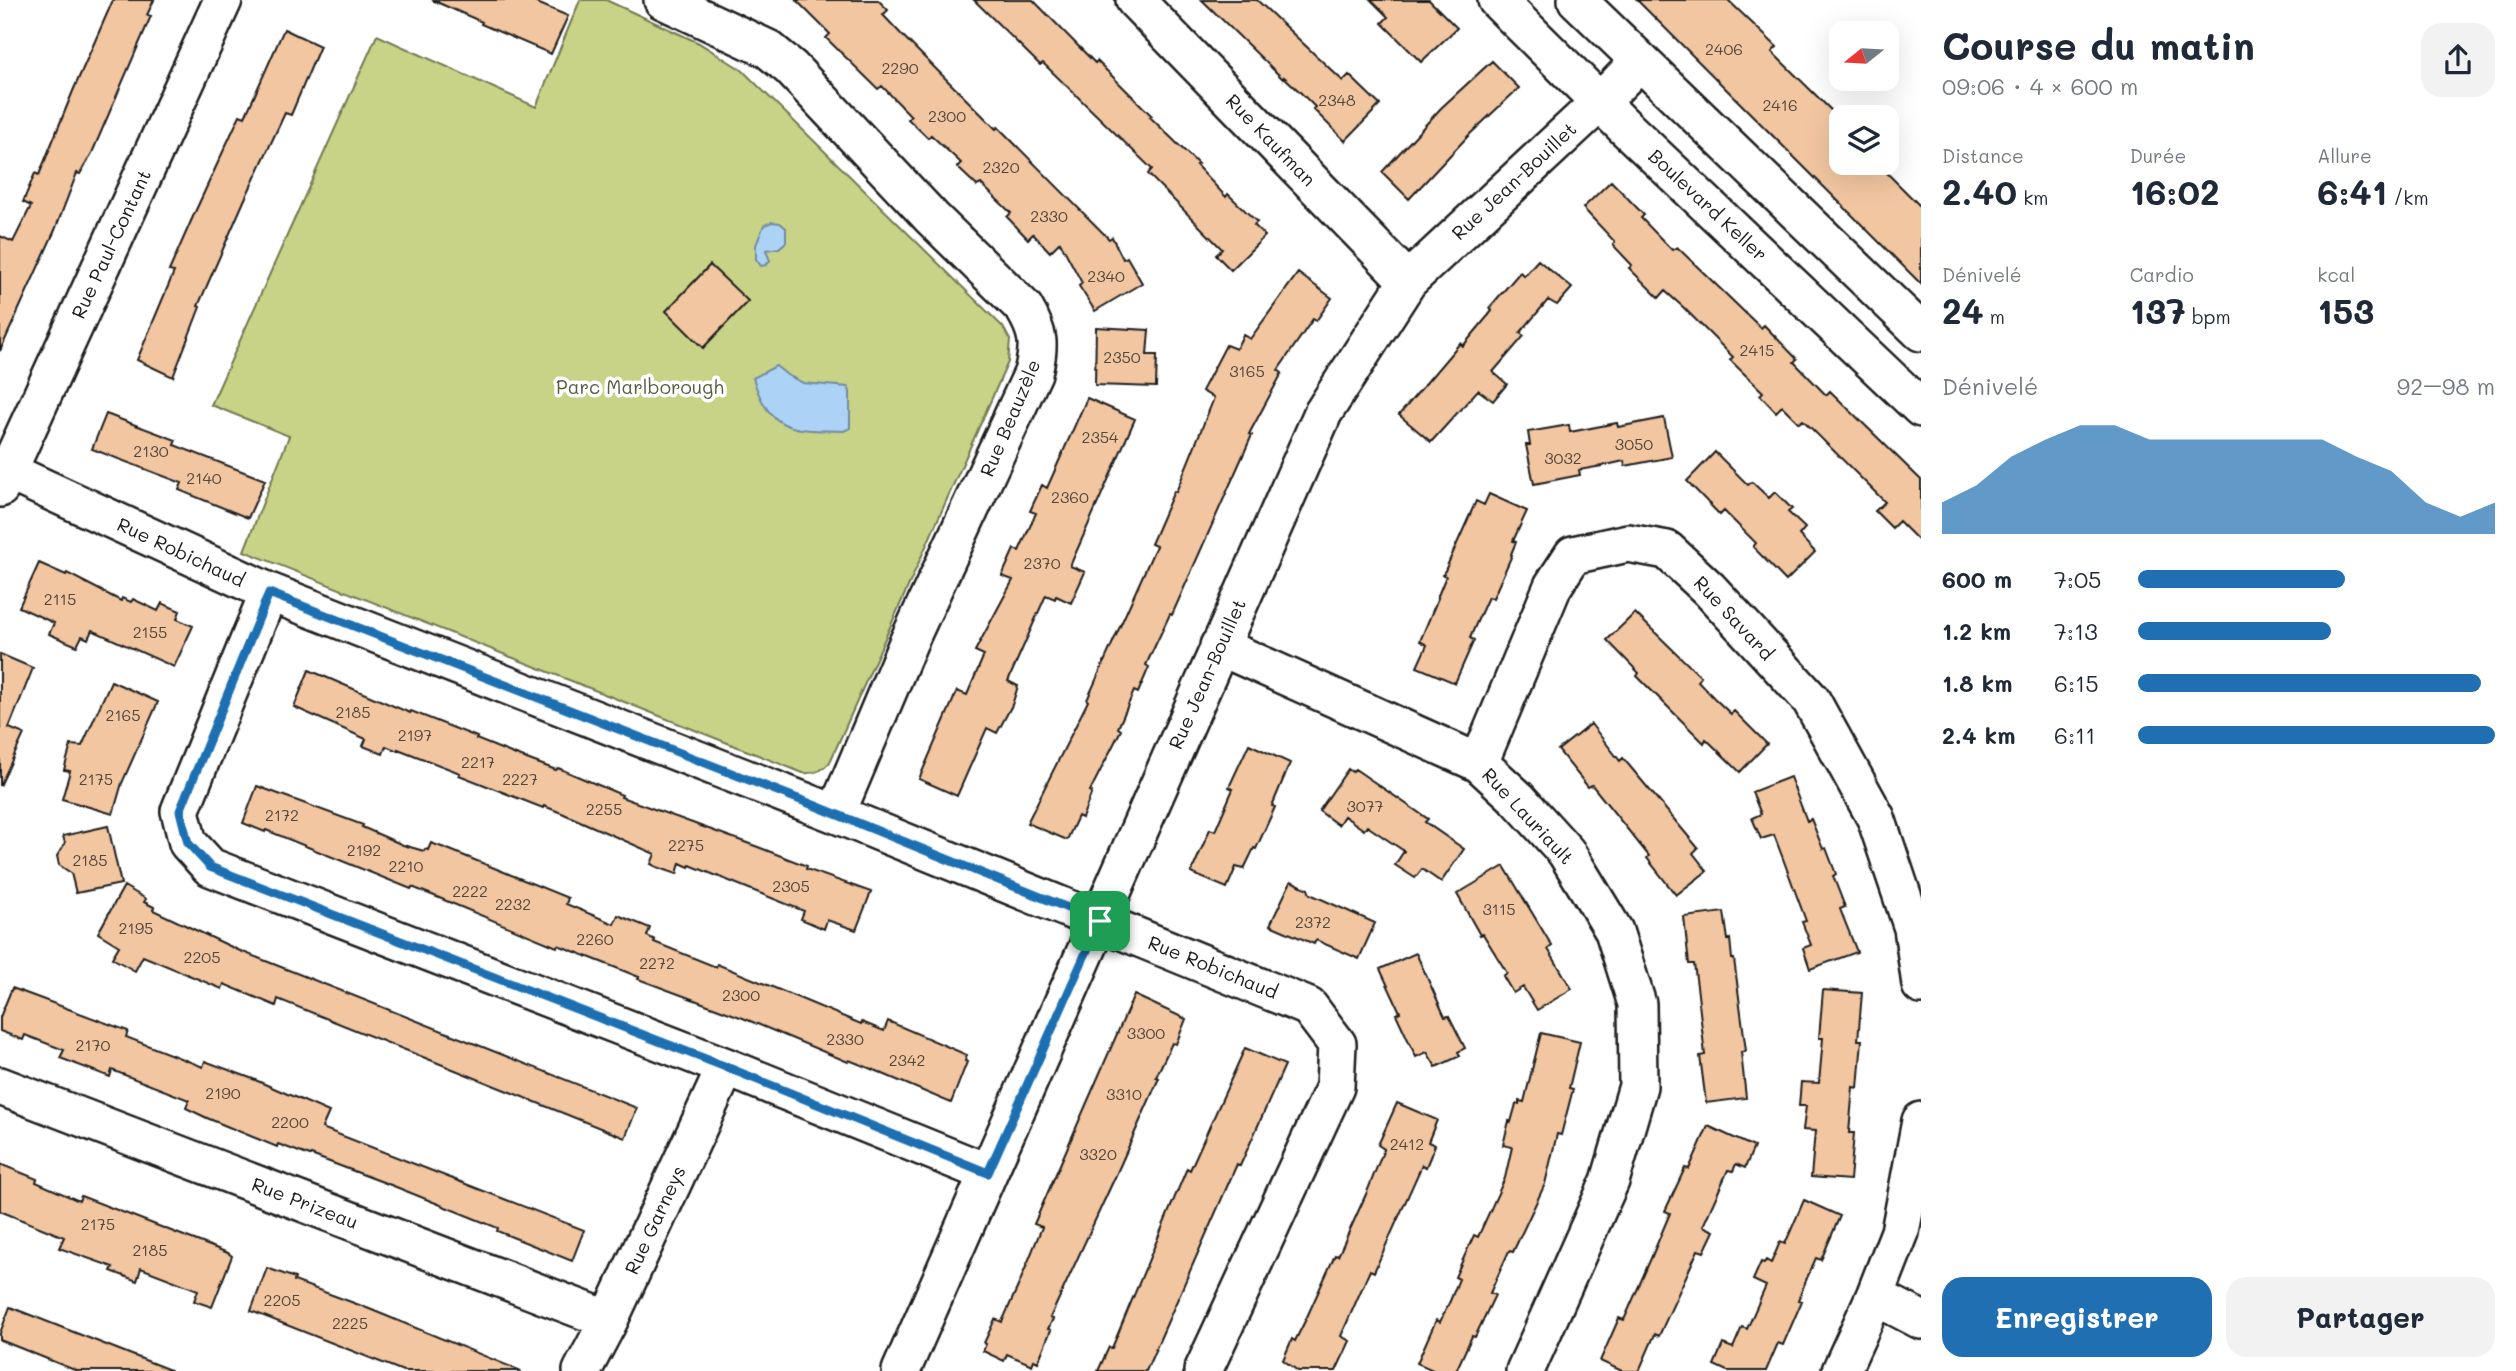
<!DOCTYPE html>
<html lang="fr">
<meta charset="utf-8">
<style>
:root{--surface:#fff;--page:#f2f2f3;--text:#1f2937;--muted:#747a83;--accent:#1f6fb2}
body{margin:0;font-family:Mali,sans-serif;background:var(--page);color:var(--text);height:100vh;display:flex;flex-direction:column;font-size:26px;white-space:nowrap}
*{box-sizing:border-box;margin:0}
p{font-size:23px;color:var(--muted)}
.icon{flex:none;width:38px;height:38px;fill:none;stroke:currentColor;stroke-width:2;stroke-linecap:round;stroke-linejoin:round}
.map{position:relative;flex:1;overflow:hidden}
.drawer{display:flex;flex-direction:column;background:var(--surface);width:595px}
.drawer>*{flex:none}
.needle{width:46px;rotate:252deg}
.tools{position:absolute;left:1829px;top:21px;display:grid;gap:14px}
.tools a{display:grid;place-items:center;width:70px;height:70px;border-radius:14px;background:var(--surface);box-shadow:0 7px 28px #0002;font-size:35px}
.pin{position:absolute;display:grid;place-items:center;width:60px;height:60px;color:#fff;margin:-30px;border-radius:14px;box-shadow:0 4px 10px #0006}
.round{display:grid;place-items:center;flex:none;width:74px;height:74px;border-radius:21px;background:var(--page)}
.head{display:flex;align-items:center;justify-content:space-between;height:119px;padding:0 21px}
h1{font-size:38px;font-weight:700;line-height:52px}
.stats{display:grid;grid-template-columns:repeat(3,1fr);gap:10px;height:119px;padding:7px 21px}
.stats div{display:grid;align-content:center}
.stats b{font-size:35px;font-weight:700}
.stats small{font-size:19px;font-weight:400}
.stats p{font-size:19px}
.chart{height:196px;padding:14px 21px}
.chart p{display:flex;justify-content:space-between}
.chart svg{width:100%;height:126px;margin-top:7px;fill:var(--accent);opacity:.7}
.button{display:flex;gap:14px;margin-top:auto;padding:14px 21px}
.button a{flex:1;height:80px;border-radius:21px;background:var(--accent);color:#fff;font-size:28px;font-weight:700;line-height:80px;text-align:center}
.button a+a{background:var(--page);color:var(--text)}
ul{padding:0 21px;list-style:none;font-size:23px}
li{display:grid;grid-template-columns:112px 84px 1fr;align-items:center;height:52px}
li i{height:18px;border-radius:9px;background:var(--accent)}
main{display:flex;flex:1;min-height:0}
.map>svg:first-child{display:block}
.green{fill:#c8d387;stroke:#727852;stroke-width:2}
.water{fill:#acd3f6;stroke:#728a9f;stroke-width:2}
.building{fill:#f2c6a1;stroke:#1c1c1c;stroke-width:2}
.lines{fill:none;stroke-linecap:round;stroke-linejoin:round}
.minor-casing{stroke:#1c1c1c;stroke-width:42}
.minor{stroke:#fff;stroke-width:37}
.route-casing{stroke:#fff;stroke-width:14}
.route{stroke:#1f6fb2;stroke-width:9}
.labels{text-anchor:middle;stroke-width:7;stroke-linejoin:round;paint-order:stroke}
.number-label{font-size:16px;fill:#52463d}
.street-label{font-size:19px;fill:#1c1c1c;stroke:#fff}
.park-label{font-size:19px;fill:#585c41;stroke:#fff}
</style>
<main>
<div class="map">
<svg width="1921" height="1371" viewBox="0 0 1921 1371">
<rect width="100%" height="100%" fill="#fff"/>
<filter id="ink" filterUnits="userSpaceOnUse"><feTurbulence type="fractalNoise" baseFrequency=".0143" numOctaves="2"/><feDisplacementMap in="SourceGraphic" scale="14" xChannelSelector="R" yChannelSelector="G"/><feConvolveMatrix kernelMatrix="1 2 1 2 8 2 1 2 1" color-interpolation-filters="sRGB"/></filter>
<g filter="url(#ink)">
<path class="green" d="M 580,0 L 606,0 L 699,43 L 742,70 L 1003,327 L 1010,340 L 1008,362 L 830,762 C 823,771 814,774 803,773 L 244,551 L 289,436 L 211,405 L 377,35 L 536,107 Z"/>
<path class="water" d="M 772,222 L 780,223 L 786,228 L 786,242 L 779,248 L 766,250 L 770,261 L 766,265 L 761,266 L 756,259 L 756,245 L 764,225 Z
M 776,366 L 787,375 L 803,383 L 848,387 L 850,392 L 850,428 L 844,431 C 793,430 770,433 753,378 Z"/>
<path class="building" d="M 113,0 L 154,0 L 147,15 L 151,16 L 92,153 L 80,174 L 77,173 L 55,230 L 0,351 L 0,236 L 13,242 L 31,206 L 23,202 L 35,173 L 39,175 L 73,91 Z
M 432,0 L 530,0 L 568,16 L 551,54 L 481,24 L 482,22 Z
M 796,0 L 878,0 L 888,10 L 883,15 L 901,34 L 996,129 L 998,127 L 1109,239 L 1112,237 L 1123,259 L 1127,257 L 1142,283 L 1095,311 L 1079,286 L 1082,283 L 1060,242 L 1050,252 L 1033,234 L 1028,239 L 1007,217 L 1011,213 L 981,184 L 977,186 L 957,167 L 961,163 L 931,135 L 928,138 L 908,119 L 911,116 L 882,86 L 878,89 L 826,38 L 830,34 Z
M 974,0 L 1033,0 L 1095,63 L 1097,61 L 1152,116 L 1150,117 L 1198,164 L 1196,165 L 1226,197 L 1228,194 L 1257,222 L 1254,225 L 1265,236 L 1231,270 L 1216,255 L 1222,249 L 1148,174 L 1152,169 L 1043,63 L 1040,65 Z
M 1202,0 L 1257,0 L 1343,81 L 1349,75 L 1380,105 L 1345,141 L 1313,109 L 1315,107 L 1300,92 L 1284,77 L 1283,79 Z
M 1371,0 L 1429,0 L 1457,28 L 1421,62 L 1382,23 L 1388,17 Z
M 1637,0 L 1728,0 L 1777,47 L 1772,52 L 1841,120 L 1841,163 L 1877,163 L 1921,207 L 1921,284 Z
M 284,29 L 320,46 L 291,115 L 285,113 L 244,201 L 198,306 L 200,307 L 173,377 L 137,360 L 174,272 L 169,271 L 195,212 L 240,115 L 245,117 Z
M 1492,61 L 1519,88 L 1469,135 L 1409,199 L 1382,172 L 1441,108 Z
M 1611,181 L 1644,215 L 1641,218 L 1672,250 L 1677,247 L 1761,328 L 1764,325 L 1797,359 L 1794,362 L 1826,395 L 1830,391 L 1921,480 L 1921,543 L 1899,521 L 1892,528 L 1875,511 L 1885,502 L 1803,420 L 1799,423 L 1782,406 L 1776,412 L 1760,395 L 1763,392 L 1730,360 L 1733,357 L 1683,307 L 1665,291 L 1659,298 L 1629,268 L 1632,265 L 1613,245 L 1615,242 L 1583,208 Z
M 1538,260 L 1572,288 L 1557,305 L 1548,300 L 1520,333 L 1524,336 L 1493,372 L 1507,384 L 1493,401 L 1478,390 L 1431,442 L 1399,415 L 1460,343 L 1463,346 L 1478,328 L 1492,311 L 1489,308 L 1520,272 L 1524,276 Z
M 710,265 L 748,301 L 703,348 L 666,311 Z
M 1298,273 L 1332,298 L 1316,321 L 1313,319 L 1278,370 L 1282,373 L 1249,434 L 1252,435 L 1172,615 L 1170,614 L 1146,665 L 1149,667 L 1138,693 L 1134,691 L 1118,728 L 1121,730 L 1090,791 L 1092,792 L 1082,818 L 1078,816 L 1067,840 L 1027,823 L 1088,701 L 1087,700 L 1156,546 L 1151,544 L 1174,491 L 1176,492 L 1214,398 L 1202,391 L 1226,345 L 1236,349 L 1243,335 L 1250,339 Z
M 1096,327 L 1149,330 L 1147,355 L 1157,355 L 1156,387 L 1095,385 Z
M 1087,398 L 1135,419 L 1070,566 L 1085,572 L 1071,603 L 1056,596 L 1055,599 L 1046,595 L 1008,681 L 1018,686 L 1012,705 L 997,733 L 987,728 L 957,796 L 919,779 L 957,691 L 967,695 L 984,655 L 975,651 L 1013,580 L 1002,576 L 1014,549 L 1019,551 L 1036,513 L 1030,511 L 1042,485 L 1047,488 Z
M 106,414 L 176,440 L 174,445 L 265,480 L 248,518 L 179,490 L 182,483 L 92,449 Z
M 1664,418 L 1672,457 L 1625,466 L 1624,461 L 1602,466 L 1579,470 L 1580,475 L 1534,484 L 1526,445 L 1530,445 L 1528,432 L 1569,425 L 1570,432 L 1617,423 L 1618,427 Z
M 1715,452 L 1748,485 L 1752,482 L 1769,498 L 1775,492 L 1792,509 L 1788,512 L 1805,528 L 1799,535 L 1815,552 L 1786,581 L 1753,547 L 1756,543 L 1724,511 L 1720,515 L 1687,481 Z
M 1489,494 L 1527,511 L 1513,541 L 1516,542 L 1511,554 L 1512,555 L 1493,598 L 1488,597 L 1479,617 L 1470,638 L 1474,640 L 1455,683 L 1417,667 L 1427,645 L 1420,641 L 1438,598 L 1437,598 L 1446,576 L 1443,575 L 1476,501 L 1484,505 Z
M 39,563 L 66,575 L 67,573 L 121,601 L 122,598 L 131,602 L 133,599 L 158,611 L 162,603 L 180,611 L 177,619 L 193,626 L 174,667 L 92,630 L 88,639 L 82,636 L 77,646 L 49,634 L 54,623 L 19,607 Z
M 1635,613 L 1701,677 L 1698,681 L 1714,698 L 1731,714 L 1734,711 L 1767,744 L 1740,772 L 1706,739 L 1704,743 L 1637,676 L 1639,673 L 1607,640 Z
M 0,654 L 33,668 L 9,728 L 24,734 L 0,786 Z
M 309,670 L 410,713 L 411,711 L 477,737 L 476,739 L 516,755 L 556,770 L 558,768 L 622,795 L 621,797 L 758,847 L 807,866 L 806,869 L 871,892 L 856,930 L 827,920 L 824,929 L 801,919 L 804,911 L 690,865 L 689,867 L 680,863 L 677,874 L 657,867 L 651,864 L 655,854 L 564,814 L 544,806 L 543,808 L 459,775 L 460,773 L 398,749 L 398,751 L 386,746 L 383,754 L 363,746 L 366,739 L 294,707 Z
M 111,681 L 158,702 L 122,783 L 113,814 L 62,799 L 70,771 L 64,770 L 71,745 L 82,746 Z
M 1591,724 L 1620,761 L 1623,758 L 1698,848 L 1693,853 L 1707,871 L 1676,895 L 1647,858 L 1649,856 L 1592,785 L 1588,787 L 1558,750 Z
M 1249,744 L 1290,763 L 1272,806 L 1275,807 L 1256,849 L 1254,848 L 1244,869 L 1236,867 L 1227,888 L 1191,873 L 1210,829 L 1215,831 L 1233,789 L 1229,787 Z
M 1348,769 L 1352,772 L 1355,769 L 1428,819 L 1425,822 L 1464,849 L 1441,882 L 1422,869 L 1415,878 L 1395,865 L 1404,851 L 1367,826 L 1364,830 L 1344,816 L 1338,825 L 1319,811 Z
M 1790,777 L 1807,821 L 1811,819 L 1823,849 L 1826,848 L 1836,874 L 1833,876 L 1845,907 L 1840,909 L 1857,952 L 1810,969 L 1803,948 L 1811,945 L 1802,922 L 1806,921 L 1782,856 L 1774,835 L 1761,839 L 1752,818 L 1761,814 L 1752,792 Z
M 257,786 L 363,825 L 362,827 L 403,845 L 424,851 L 425,849 L 428,850 L 431,843 L 450,850 L 568,898 L 566,904 L 614,924 L 618,915 L 650,928 L 647,936 L 655,940 L 654,942 L 716,967 L 717,964 L 861,1024 L 862,1022 L 884,1031 L 888,1021 L 967,1055 L 965,1061 L 967,1062 L 951,1103 L 869,1068 L 849,1060 L 848,1062 L 743,1018 L 638,979 L 639,977 L 619,969 L 558,945 L 557,947 L 432,895 L 412,887 L 411,889 L 266,830 L 265,832 L 243,823 Z
M 108,826 L 121,884 L 76,893 L 71,873 L 59,865 L 57,856 L 65,843 L 63,836 Z
M 1504,866 L 1552,946 L 1548,949 L 1572,989 L 1537,1010 L 1523,987 L 1513,993 L 1503,976 L 1507,973 L 1483,934 L 1480,935 L 1457,894 Z
M 1291,881 L 1308,889 L 1310,894 L 1375,923 L 1359,959 L 1316,940 L 1314,944 L 1270,925 Z
M 124,886 L 146,899 L 144,902 L 154,907 L 153,910 L 238,950 L 637,1108 L 625,1138 L 278,999 L 276,1006 L 224,984 L 222,989 L 143,956 L 135,971 L 112,958 L 119,946 L 98,933 Z
M 1724,912 L 1728,940 L 1730,939 L 1732,959 L 1734,959 L 1746,1051 L 1741,1052 L 1746,1098 L 1706,1103 L 1700,1056 L 1705,1055 L 1697,986 L 1694,964 L 1689,964 L 1684,917 Z
M 1416,953 L 1445,1017 L 1449,1016 L 1465,1048 L 1458,1052 L 1460,1056 L 1436,1067 L 1427,1052 L 1416,1057 L 1396,1014 L 1400,1012 L 1380,969 Z
M 12,988 L 128,1031 L 126,1037 L 203,1067 L 205,1061 L 253,1079 L 329,1112 L 322,1128 L 584,1230 L 572,1261 L 497,1231 L 498,1228 L 396,1187 L 311,1155 L 310,1156 L 278,1144 L 277,1147 L 207,1118 L 186,1108 L 189,1100 L 112,1070 L 110,1077 L 60,1058 L 64,1050 L 25,1035 L 23,1040 L 0,1031 L 0,1017 Z
M 1823,990 L 1862,993 L 1858,1040 L 1862,1040 L 1858,1088 L 1853,1087 L 1849,1133 L 1854,1133 L 1850,1180 L 1811,1177 L 1815,1131 L 1803,1130 L 1806,1106 L 1799,1106 L 1801,1082 L 1819,1083 L 1823,1038 L 1819,1038 Z
M 1134,995 L 1186,1019 L 1176,1044 L 1172,1043 L 1156,1077 L 1159,1078 L 1116,1175 L 1050,1318 L 1053,1319 L 1048,1329 L 1051,1330 L 1038,1362 L 1034,1360 L 1032,1365 L 1007,1354 L 1004,1361 L 983,1351 L 986,1344 L 984,1343 L 995,1319 L 1002,1322 L 1019,1284 L 1042,1227 L 1034,1224 Z
M 1541,1033 L 1580,1042 L 1569,1088 L 1573,1089 L 1561,1135 L 1557,1134 L 1545,1184 L 1513,1252 L 1509,1251 L 1490,1293 L 1495,1295 L 1475,1337 L 1472,1336 L 1456,1371 L 1435,1371 L 1417,1363 L 1436,1320 L 1440,1322 L 1450,1301 L 1459,1279 L 1455,1277 L 1474,1235 L 1478,1237 L 1505,1178 L 1512,1147 L 1503,1145 L 1509,1121 L 1511,1122 L 1516,1104 L 1519,1104 L 1519,1101 L 1524,1102 Z
M 1245,1048 L 1285,1065 L 1240,1166 L 1237,1164 L 1146,1371 L 1098,1371 L 1109,1347 L 1112,1348 L 1187,1168 L 1190,1170 Z
M 1397,1103 L 1437,1120 L 1428,1142 L 1435,1145 L 1426,1167 L 1422,1165 L 1374,1272 L 1370,1270 L 1341,1336 L 1350,1341 L 1336,1371 L 1298,1371 L 1283,1360 L 1292,1339 L 1295,1341 L 1306,1319 L 1335,1255 L 1338,1256 L 1367,1192 L 1384,1149 L 1378,1145 Z
M 1708,1126 L 1754,1147 L 1745,1168 L 1736,1164 L 1733,1171 L 1728,1170 L 1703,1226 L 1714,1231 L 1704,1252 L 1698,1250 L 1659,1336 L 1655,1334 L 1639,1371 L 1622,1371 L 1600,1361 L 1619,1318 L 1624,1320 L 1652,1256 L 1670,1213 L 1665,1211 L 1685,1168 L 1689,1169 Z
M 0,1164 L 37,1179 L 36,1182 L 79,1201 L 81,1196 L 228,1253 L 232,1256 L 212,1307 L 194,1301 L 198,1290 L 141,1268 L 137,1281 L 111,1271 L 113,1267 L 59,1248 L 64,1237 L 0,1211 Z
M 1804,1200 L 1840,1216 L 1821,1260 L 1816,1258 L 1807,1278 L 1798,1300 L 1802,1301 L 1783,1345 L 1778,1343 L 1766,1371 L 1727,1371 L 1714,1365 L 1723,1344 L 1733,1348 L 1742,1327 L 1747,1329 L 1766,1286 L 1753,1280 L 1761,1262 L 1764,1263 L 1766,1260 L 1771,1263 L 1780,1242 L 1785,1244 Z
M 267,1268 L 295,1278 L 294,1281 L 362,1306 L 521,1371 L 403,1371 L 251,1311 Z
M 10,1307 L 170,1370 L 170,1371 L 77,1371 L 0,1340 L 0,1333 Z"/>
<g class="lines">
<defs>
<path id="minor" d="M 663,0 L 768,49 L 791,68 L 932,218 L 1024,308 C 1039,333 1040,345 1033,373 L 908,643 L 836,814
M 1135,0 L 1408,281
M 1497,0 L 1627,129 L 1921,408
M 1577,0 L 1921,332
M 7,471 L 269,592 L 836,814 L 1309,1007 L 1337,1044 L 1335,1087 L 1203,1371
M 0,488 L 223,0
M 269,592 L 180,811 L 188,843 L 210,867 L 726,1067 L 988,1173
M 1219,646 L 1479,763 L 1518,799 L 1566,852 L 1614,931 L 1637,1004 L 1638,1086 L 1610,1181 L 1525,1371
M 1479,763 L 1553,586 L 1573,555 L 1628,543 L 1667,550 L 1709,589 L 1811,700 L 1876,818 L 1913,928 L 1921,985
M 0,1086 L 609,1320
M 1875,1296 L 1921,1320
M 582,1371 L 609,1320 L 726,1067
M 901,1371 L 1323,413 L 1408,281 L 1600,102 L 1640,61
M 1841,1371 L 1875,1296 L 1900,1232 L 1921,1121"/>
</defs>
<use href="#minor" class="minor-casing"/>
<use href="#minor" class="minor"/>
</g>
</g>
<g class="lines" filter="url(#ink)">
<defs>
<path id="route" d="M 269,593 L 811,804 L 1100,921 L 988,1173 L 726,1067 L 210,867 L 188,843 L 180,811 Z"/>
</defs>
<use href="#route" class="route-casing"/>
<use href="#route" class="route"/>
</g>
<g class="labels">
<g class="number-label">
<text x="1724" y="55">2406</text>
<text x="900" y="74">2290</text>
<text x="1337" y="106">2348</text>
<text x="1780" y="111">2416</text>
<text x="947" y="122">2300</text>
<text x="1001" y="173">2320</text>
<text x="1049" y="222">2330</text>
<text x="1106" y="282">2340</text>
<text x="1757" y="356">2415</text>
<text x="1122" y="363">2350</text>
<text x="1247" y="377">3165</text>
<text x="1100" y="443">2354</text>
<text x="1634" y="450">3050</text>
<text x="151" y="457">2130</text>
<text x="1563" y="464">3032</text>
<text x="204" y="484">2140</text>
<text x="1070" y="503">2360</text>
<text x="1042" y="569">2370</text>
<text x="60" y="605">2115</text>
<text x="150" y="638">2155</text>
<text x="353" y="718">2185</text>
<text x="123" y="721">2165</text>
<text x="415" y="741">2197</text>
<text x="478" y="768">2217</text>
<text x="96" y="785">2175</text>
<text x="520" y="785">2227</text>
<text x="1365" y="812">3077</text>
<text x="604" y="815">2255</text>
<text x="282" y="821">2172</text>
<text x="686" y="851">2275</text>
<text x="364" y="856">2192</text>
<text x="90" y="866">2185</text>
<text x="406" y="872">2210</text>
<text x="791" y="892">2305</text>
<text x="470" y="897">2222</text>
<text x="513" y="910">2232</text>
<text x="1499" y="915">3115</text>
<text x="1313" y="928">2372</text>
<text x="136" y="934">2195</text>
<text x="595" y="945">2260</text>
<text x="202" y="963">2205</text>
<text x="657" y="969">2272</text>
<text x="741" y="1001">2300</text>
<text x="1146" y="1039">3300</text>
<text x="845" y="1045">2330</text>
<text x="93" y="1051">2170</text>
<text x="907" y="1066">2342</text>
<text x="223" y="1099">2190</text>
<text x="1124" y="1100">3310</text>
<text x="290" y="1128">2200</text>
<text x="1407" y="1150">2412</text>
<text x="1098" y="1160">3320</text>
<text x="98" y="1230">2175</text>
<text x="150" y="1256">2185</text>
<text x="282" y="1306">2205</text>
<text x="350" y="1329">2225</text>
</g>
<g class="street-label">
<text transform="translate(1271 140) rotate(46)" y="7">Rue Kaufman</text>
<text transform="translate(1514 181) rotate(-43)" y="7">Rue Jean-Bouillet</text>
<text transform="translate(1708 205) rotate(43)" y="7">Boulevard Keller</text>
<text transform="translate(111 244) rotate(-65)" y="7">Rue Paul-Contant</text>
<text transform="translate(1010 418) rotate(-67)" y="7">Rue Beauzèle</text>
<text transform="translate(181 552) rotate(25)" y="7">Rue Robichaud</text>
<text transform="translate(1734 618) rotate(47)" y="7">Rue Savard</text>
<text transform="translate(1207 674) rotate(-66)" y="7">Rue Jean-Bouillet</text>
<text transform="translate(1528 816) rotate(47)" y="7">Rue Lauriault</text>
<text transform="translate(1213 967) rotate(22)" y="7">Rue Robichaud</text>
<text transform="translate(305 1203) rotate(21)" y="7">Rue Prizeau</text>
<text transform="translate(655 1220) rotate(-65)" y="7">Rue Garneys</text>
</g>
<g class="park-label">
<text x="640" y="394">Parc Marlborough</text>
</g>
</g>
</svg>
<div class="tools">
<a><svg class="needle" viewBox="-14 -14 28 28"><path d="M0-13l5 13h-10z" fill="#e53935"/><path d="M0 13l5-13h-10z" fill="#747a83"/></svg></a>
<a><svg class="icon" aria-label="layers" viewBox="0 0 24 24"><path d="M12 4l9 5-9 5-9-5zM3 14l9 5 9-5"/></svg></a>
</div>
<div class="pin" style="left:1100px;top:921px;background:#1e9e55"><svg class="icon" aria-label="arrive" viewBox="0 0 24 24"><path d="M6 21V4h12l-3 4 3 4H6"/></svg></div>
</div>
<section class="drawer">
<div class="head"><div><h1>Course du matin</h1><p>09:06 · 4 × 600 m</p></div><a class="round"><svg class="icon" aria-label="share" viewBox="0 0 24 24"><path d="M12 15V3M7 8l5-5 5 5M5 13v7h14v-7"/></svg></a></div>
<div class="stats">
<div><p>Distance</p><b>2.40<small> km</small></b></div>
<div><p>Durée</p><b>16:02</b></div>
<div><p>Allure</p><b>6:41<small> /km</small></b></div>
</div>
<div class="stats">
<div><p>Dénivelé</p><b>24<small> m</small></b></div>
<div><p>Cardio</p><b>137<small> bpm</small></b></div>
<div><p>kcal</p><b>153</b></div>
</div>
<div class="chart"><p><span>Dénivelé</span>92–98 m</p>
<svg viewBox="0 0 160 44" preserveAspectRatio="none"><path d="M0 44V33L10 27L20 17L30 11L40 6L50 6L60 11L70 11L80 11L90 11L100 11L110 11L120 17L130 22L140 33L150 38L160 33V44z"/></svg>
</div>
<ul>
<li><b>600 m</b>7:05<i style="width:58%"></i></li>
<li><b>1.2 km</b>7:13<i style="width:54%"></i></li>
<li><b>1.8 km</b>6:15<i style="width:96%"></i></li>
<li><b>2.4 km</b>6:11<i style="width:100%"></i></li>
</ul>
<div class="button"><a>Enregistrer</a><a>Partager</a></div>
</section>
</main>
